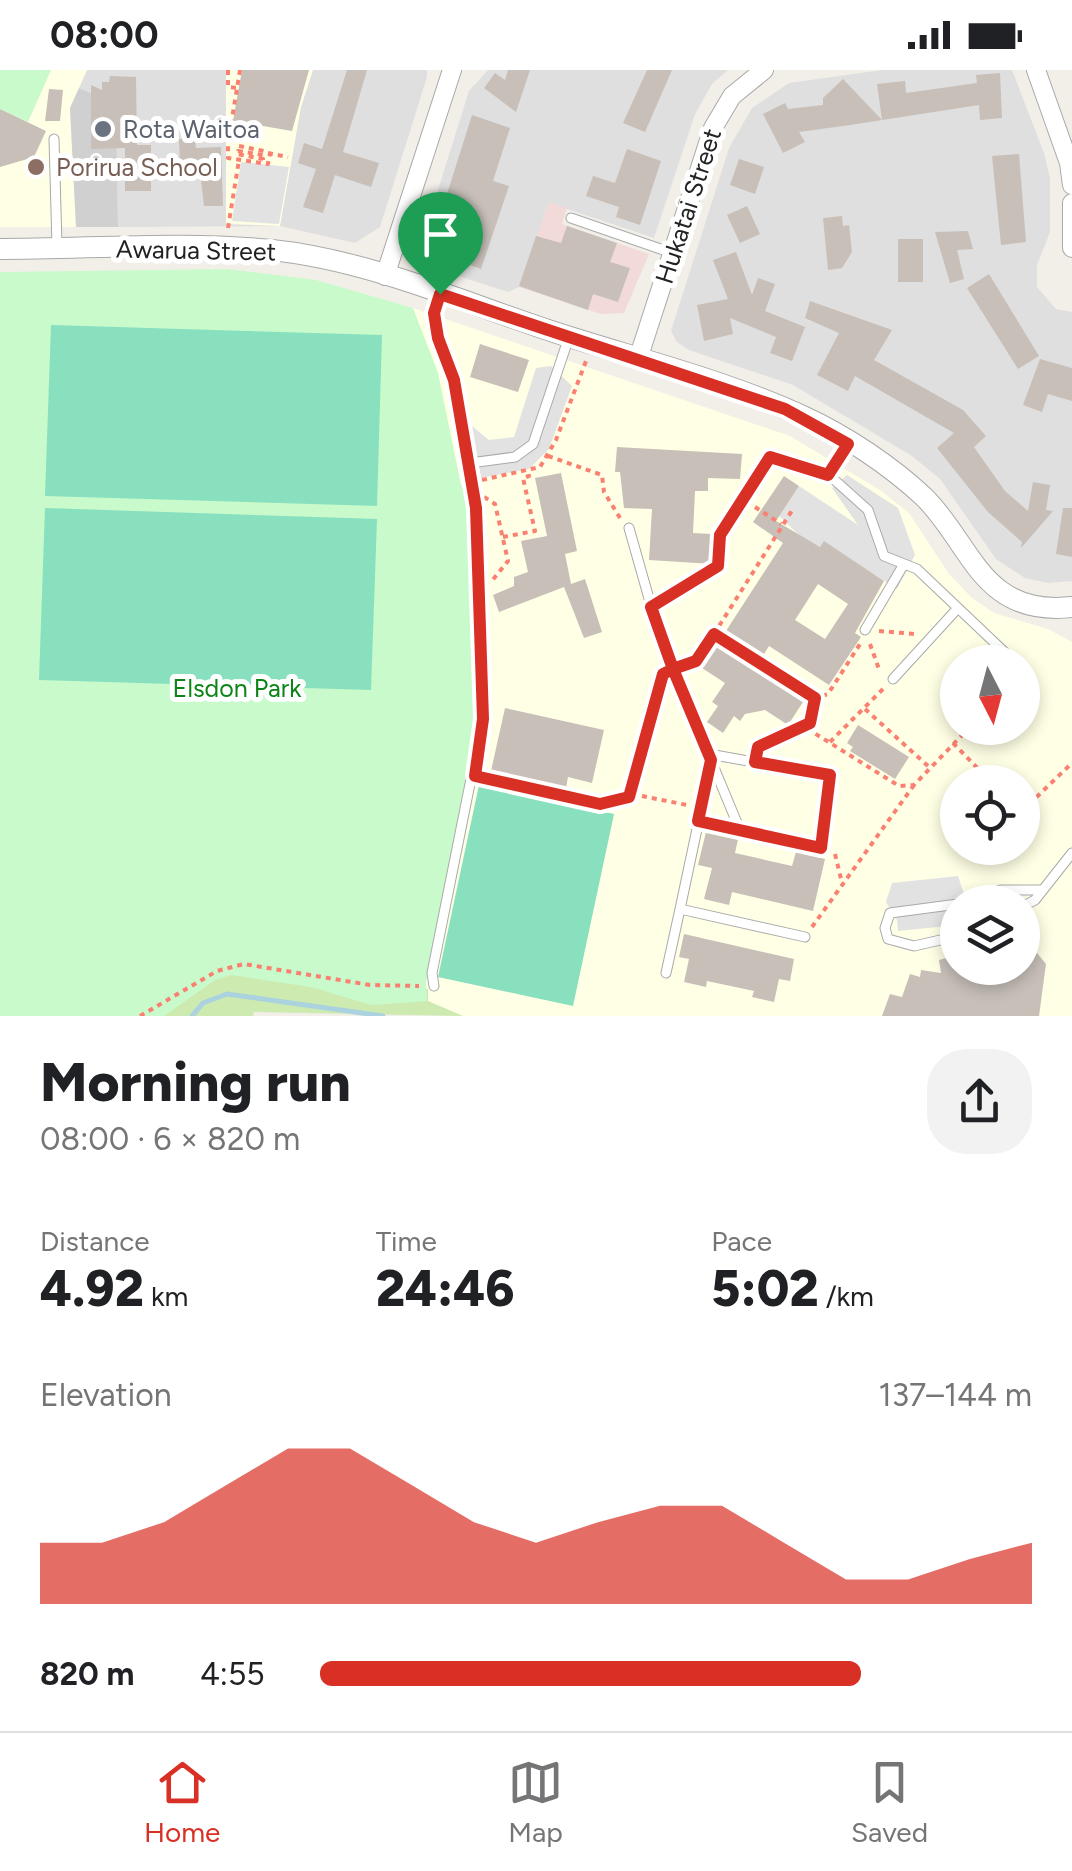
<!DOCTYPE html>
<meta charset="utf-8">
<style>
:root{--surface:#fff;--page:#f2f2f2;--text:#202124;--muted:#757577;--line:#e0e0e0;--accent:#d93025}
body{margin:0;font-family:Figtree,sans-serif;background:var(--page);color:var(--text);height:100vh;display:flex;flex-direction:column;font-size:38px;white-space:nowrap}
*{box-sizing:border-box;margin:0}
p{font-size:32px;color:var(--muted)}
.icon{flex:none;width:55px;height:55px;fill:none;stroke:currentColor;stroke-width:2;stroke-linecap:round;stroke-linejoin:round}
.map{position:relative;height:946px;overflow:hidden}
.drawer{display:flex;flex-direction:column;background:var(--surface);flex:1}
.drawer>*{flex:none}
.needle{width:65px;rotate:174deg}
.fabs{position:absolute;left:940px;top:575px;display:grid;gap:20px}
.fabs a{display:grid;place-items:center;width:100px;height:100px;border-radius:50%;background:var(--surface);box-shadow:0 5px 15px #0003;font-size:50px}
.pin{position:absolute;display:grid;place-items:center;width:85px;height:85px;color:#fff;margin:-102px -42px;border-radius:50% 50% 50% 0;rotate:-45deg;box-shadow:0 0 10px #0007}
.pin .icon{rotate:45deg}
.round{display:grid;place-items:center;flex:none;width:105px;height:105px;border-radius:40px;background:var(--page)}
.summary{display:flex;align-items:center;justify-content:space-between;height:170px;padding:0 40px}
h1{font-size:55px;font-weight:800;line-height:75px}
.metrics{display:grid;grid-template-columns:repeat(3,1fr);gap:15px;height:170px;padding:10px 40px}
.metrics div{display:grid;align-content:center}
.metrics b{font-size:50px;font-weight:800}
.metrics small{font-size:28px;font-weight:400}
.metrics p{font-size:28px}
.chart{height:280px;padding:20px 40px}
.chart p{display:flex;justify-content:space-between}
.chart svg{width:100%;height:180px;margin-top:10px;fill:var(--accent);opacity:.7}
ul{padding:0 40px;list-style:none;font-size:32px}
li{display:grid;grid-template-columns:160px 120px 1fr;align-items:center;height:75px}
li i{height:25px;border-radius:12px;background:var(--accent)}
.status{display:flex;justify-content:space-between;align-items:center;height:70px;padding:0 50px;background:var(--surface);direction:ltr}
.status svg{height:28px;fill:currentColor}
.dock{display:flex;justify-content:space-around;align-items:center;height:140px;border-top:2px solid var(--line);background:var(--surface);font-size:28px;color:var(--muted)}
.dock a{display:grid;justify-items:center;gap:5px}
.dock .current{color:var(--accent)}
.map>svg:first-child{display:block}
.residential{fill:#e0dfdf}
.commercial{fill:#f2dad9}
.education{fill:#ffffe5;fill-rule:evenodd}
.religious{fill:#d0d0d0}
.grass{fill:#cdebb0}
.park{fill:#c8facc}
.pitch{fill:#88e0be}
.parking{fill:#e2e2e2}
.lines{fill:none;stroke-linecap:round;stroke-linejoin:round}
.stream{stroke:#aad3df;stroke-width:5}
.building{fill:#c7bfb8;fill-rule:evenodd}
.service-casing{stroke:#a9a9a9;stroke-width:11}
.minor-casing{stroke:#a9a9a9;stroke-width:20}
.tertiary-casing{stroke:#a9a9a9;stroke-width:22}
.path{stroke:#fa8072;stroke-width:4;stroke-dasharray:5 5;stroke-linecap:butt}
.service{stroke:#fff;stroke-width:9}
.minor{stroke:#fff;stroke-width:18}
.tertiary{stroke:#fff;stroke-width:20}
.route-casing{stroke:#fff;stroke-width:20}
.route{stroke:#d93025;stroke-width:12}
.worship-dot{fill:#6b7280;stroke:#fff;stroke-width:4}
.education-dot{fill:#8d6e63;stroke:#fff;stroke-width:4}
.labels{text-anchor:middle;stroke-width:10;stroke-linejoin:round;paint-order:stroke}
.worship-label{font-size:25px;fill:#5b616d;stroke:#fff;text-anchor:start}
.education-label{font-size:25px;fill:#785e54;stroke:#fff;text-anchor:start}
.street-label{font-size:25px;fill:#222;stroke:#fff}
.park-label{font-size:25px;fill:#0c8416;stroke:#fff}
</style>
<div class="status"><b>08:00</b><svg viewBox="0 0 49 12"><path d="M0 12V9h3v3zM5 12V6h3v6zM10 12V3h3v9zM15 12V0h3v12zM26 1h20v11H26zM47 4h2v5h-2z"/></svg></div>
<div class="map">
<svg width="1072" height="946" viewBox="0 0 1072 946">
<rect width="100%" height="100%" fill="#f2efe9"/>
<path class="residential" d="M 87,0 L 427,0 L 427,7 L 380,157 L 355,173 L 280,156 L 118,157 L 116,35 L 79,18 Z
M 488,0 L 728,0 L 712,14 L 695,44 L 654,168 L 549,133 L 519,217 L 508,222 L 437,199 L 427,191 L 421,174 L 469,21 Z
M 882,0 L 1012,0 L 1044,83 L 1050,108 L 1050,162 L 1037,195 L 1037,217 L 1056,239 L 1072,242 L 1072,511 L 1048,513 L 1025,508 L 996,489 L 940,409 L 912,386 L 793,315 L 689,280 L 677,272 L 671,261 L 729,78 L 752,38 L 789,13 Z"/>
<path class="commercial" d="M 549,132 L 567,138 L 562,154 L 649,184 L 624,243 L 601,244 L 519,217 Z"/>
<path class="education" d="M 0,0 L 87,0 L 70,38 L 76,157 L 0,157 Z
M 226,0 L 313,0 L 301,37 L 280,156 L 226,154 Z
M 0,202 L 413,238 L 790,366 L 880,420 L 909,443 L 949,504 L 972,528 L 994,543 L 1048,559 L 1072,572 L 1072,946 L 463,946 L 427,931 ZM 958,592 L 1022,592 L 1022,658 L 958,658 ZM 958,712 L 1022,712 L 1022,778 L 958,778 ZM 958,832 L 1022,832 L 1022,898 L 958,898 Z"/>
<path class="religious" d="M 79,18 L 116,34 L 118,157 L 76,157 L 70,38 Z"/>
<path class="grass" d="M 219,903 L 428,919 L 428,931 L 463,946 L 254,942 L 253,946 L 145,946 Z"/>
<path class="park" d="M 0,0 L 51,0 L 28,52 L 0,39 Z
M 227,199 L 316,210 L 413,238 L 438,303 L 461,415 L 466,416 L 476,654 L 426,913 L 427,931 L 371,935 L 311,917 L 231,905 L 215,910 L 164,946 L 0,946 L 0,202 Z"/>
<path class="pitch" d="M 51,255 L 382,265 L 377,436 L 45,426 Z
M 45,438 L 377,449 L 371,620 L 39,610 Z
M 479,715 L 614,744 L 573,936 L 438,907 Z"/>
<path class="parking" d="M 241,92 L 289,97 L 279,154 L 232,151 Z
M 551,296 L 572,316 L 549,379 L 529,399 L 481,408 L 472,356 L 489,370 L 514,367 L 536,298 Z
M 847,405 L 898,438 L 915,485 L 897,519 L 824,472 L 820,477 L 801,467 L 779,446 L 799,416 L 858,455 L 832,418 Z
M 958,806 L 964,824 L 985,819 L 992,832 L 958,832 L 957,855 L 898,861 L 897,850 L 886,832 L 892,813 Z"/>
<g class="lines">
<path class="stream" d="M 192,946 L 203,933 L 227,924 L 383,946"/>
</g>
<path class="building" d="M 242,0 L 309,0 L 292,61 L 233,51 Z
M 347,0 L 367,0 L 343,82 L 379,93 L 371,117 L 335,105 L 323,143 L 303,137 L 316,99 L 298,93 L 304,73 L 322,79 Z
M 508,0 L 530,0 L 516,42 L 484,18 L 495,3 L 505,10 Z
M 647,0 L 672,0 L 645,62 L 623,53 Z
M 1000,3 L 1002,48 L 980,50 L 979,35 L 850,55 L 799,62 L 805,72 L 783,83 L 763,44 L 785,33 L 788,39 L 823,35 L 823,28 L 843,9 L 882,50 L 877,14 L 905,11 L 906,23 L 977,13 L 976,5 Z
M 110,6 L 136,7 L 137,75 L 151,75 L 151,121 L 125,121 L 125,78 L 91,79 L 91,15 L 102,20 L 102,12 L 109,12 Z
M 49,19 L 63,20 L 60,51 L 45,51 Z
M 0,39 L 46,61 L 34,87 L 0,97 Z
M 472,45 L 510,58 L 493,111 L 509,116 L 481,199 L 446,186 L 457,156 L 445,152 L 449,142 L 442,140 Z
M 195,68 L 196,78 L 221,77 L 223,136 L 204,136 L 199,94 L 180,95 L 179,69 Z
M 627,79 L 661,91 L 640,155 L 616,147 L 619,137 L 586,126 L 593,106 L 615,113 Z
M 1019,84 L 1026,172 L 1001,175 L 992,86 Z
M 739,89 L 764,97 L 755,124 L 730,115 Z
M 747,136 L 760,164 L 740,173 L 727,145 Z
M 842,146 L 843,156 L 849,155 L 852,182 L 842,198 L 828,200 L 823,148 Z
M 567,156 L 617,173 L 610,192 L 630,198 L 618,232 L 593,224 L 588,240 L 519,216 L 536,166 L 561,173 Z
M 968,161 L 973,179 L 957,180 L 964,209 L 950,213 L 935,162 Z
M 898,169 L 923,169 L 923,212 L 898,212 Z
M 736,182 L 752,225 L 758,208 L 775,214 L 765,241 L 805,257 L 792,291 L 770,283 L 776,267 L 730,248 L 733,264 L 704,271 L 697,235 L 728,229 L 713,190 Z
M 989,204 L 1039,286 L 1018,299 L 967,218 Z
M 810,231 L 892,260 L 874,290 L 963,340 L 986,366 L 974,377 L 1005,421 L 1028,441 L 1033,412 L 1050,415 L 1046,440 L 1053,441 L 1021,478 L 1022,472 L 988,442 L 937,378 L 954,363 L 855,306 L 848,321 L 817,305 L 839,263 L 805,248 Z
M 480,274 L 529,290 L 518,322 L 470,307 Z
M 1040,289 L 1072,298 L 1072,331 L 1048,324 L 1042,342 L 1023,335 Z
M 617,377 L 742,384 L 740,409 L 708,408 L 708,421 L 695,421 L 693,463 L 712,464 L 713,494 L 649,490 L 652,439 L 624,438 L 620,402 L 615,402 Z
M 561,403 L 577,481 L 565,484 L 571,514 L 585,509 L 602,562 L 584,568 L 564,517 L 499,542 L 493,525 L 514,516 L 514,507 L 528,502 L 521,471 L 547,466 L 535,408 Z
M 784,406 L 799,416 L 776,451 L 820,477 L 824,471 L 884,511 L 855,563 L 861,567 L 829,615 L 769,576 L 754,600 L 803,632 L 788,655 L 765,640 L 745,644 L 740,651 L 734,646 L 723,663 L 707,652 L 718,636 L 712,632 L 725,613 L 702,598 L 783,473 L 753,452 ZM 818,514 L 848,534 L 825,569 L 795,550 Z
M 1063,438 L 1072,438 L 1072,487 L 1056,484 Z
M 505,638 L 604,660 L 592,713 L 568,707 L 566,718 L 491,701 Z
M 858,655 L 909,687 L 895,709 L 850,681 L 853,677 L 847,673 Z
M 706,762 L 738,769 L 735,783 L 792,796 L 796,782 L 825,789 L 813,841 L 732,822 L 729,835 L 704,829 L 712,798 L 698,795 Z
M 684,864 L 794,889 L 790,911 L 779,909 L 774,932 L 752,927 L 754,921 L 707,911 L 706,917 L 684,912 L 689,889 L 679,887 Z
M 1037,883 L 1046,894 L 1039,946 L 882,946 L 890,924 L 902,927 L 910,904 L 920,907 L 921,900 L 941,903 L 939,890 L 957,885 L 958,898 L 1022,898 L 1022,884 Z"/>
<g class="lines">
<defs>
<path id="service" d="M 54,69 L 57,176
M 571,148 L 672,183
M 440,225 C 429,259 447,282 455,315 C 461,341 465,367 470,393 L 515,387 L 533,374 L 569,267
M 848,374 L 829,405 L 868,440 L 884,486 L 917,499 L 1015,592
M 629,458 L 665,585 L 673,599
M 720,465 L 769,387 L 829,405
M 865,560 L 904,494
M 1022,600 L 1031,608 L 1022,616
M 893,609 L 957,539
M 709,684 L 792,699
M 711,693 L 680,839 L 805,867
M 475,706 L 600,734 L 615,734 L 629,727 L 663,604 L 673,599 L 740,760 L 821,778
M 699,751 L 740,760
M 961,832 L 1001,820 L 1042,820
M 958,834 L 890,843 L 885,858 L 888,869 L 914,876 L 958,866
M 1022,837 L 1035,830 L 1072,783
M 666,903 L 680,839
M 434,916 L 432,903 L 483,649 L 470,393"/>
<path id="minor" d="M 1036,0 L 1069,93 L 1072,115
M 1072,133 L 1072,178
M 385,206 L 452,0
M 638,289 L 713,58 L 732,26 L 764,0"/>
<path id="tertiary" d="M 0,179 C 90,179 183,171 272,180 C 368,190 463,232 554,262 C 638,289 725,310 805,347 C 846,366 891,396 924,427 C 972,474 981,547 1072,537"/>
</defs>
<use href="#service" class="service-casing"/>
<use href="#minor" class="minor-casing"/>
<use href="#tertiary" class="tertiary-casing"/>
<path class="path" d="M 228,0 L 228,17 L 237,18
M 240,0 L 231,55 L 228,55 L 228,88 L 268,94 L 270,83
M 239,76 L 264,81 L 263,85 L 238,81 L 237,84 L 263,89 L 262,93
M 268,83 L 288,87
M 228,158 L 239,90
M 548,386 L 602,405 L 604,422 L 620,448
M 482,410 L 540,397 L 556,370 L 586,291
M 484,427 L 495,434 L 508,491 L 491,512
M 755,437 L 781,454
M 503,467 L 535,461 L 523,408 L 529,406 L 528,402
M 663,530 L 718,495 L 719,480
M 879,561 L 915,564
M 714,564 L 793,439
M 870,574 L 880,602
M 686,594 L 696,591 L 714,564 L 815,628 L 828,624 L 860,574
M 815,628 L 808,645 L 811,661 L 899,716 L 914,715 L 969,658
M 865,639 L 928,696
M 830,672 L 883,619
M 953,673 L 991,712
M 757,680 L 809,653
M 806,701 L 829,705 L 823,767
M 642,726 L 687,735
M 1022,741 L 1072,693
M 835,784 L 842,813
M 812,857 L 914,715
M 140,946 L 217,901 L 244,894 L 370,915 L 419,916"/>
<use href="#service" class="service"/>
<use href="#minor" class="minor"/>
<use href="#tertiary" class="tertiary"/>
</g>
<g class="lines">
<defs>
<path id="route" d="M 440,224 L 434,243 L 438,268 L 454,310 L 476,438 L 483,649 L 475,706 L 600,734 L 629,727 L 663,604 L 673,599 L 711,690 L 698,751 L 821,778 L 830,705 L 755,692 L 758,677 L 810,653 L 815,628 L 714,564 L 696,591 L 673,599 L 651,537 L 718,496 L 720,465 L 770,387 L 828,405 L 848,374 L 785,339 L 440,224"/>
</defs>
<use href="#route" class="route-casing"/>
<use href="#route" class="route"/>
</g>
<circle class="worship-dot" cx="103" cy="59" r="10"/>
<circle class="education-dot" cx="36" cy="97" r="10"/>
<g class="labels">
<g class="worship-label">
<text x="123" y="68">Rota Waitoa</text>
</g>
<g class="education-label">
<text x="56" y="106">Porirua School</text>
</g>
<g class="street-label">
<text transform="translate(688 136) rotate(-72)" y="9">Hukatai Street</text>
<text transform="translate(196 180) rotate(1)" y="9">Awarua Street</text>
</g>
<g class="park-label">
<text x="237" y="627">Elsdon Park</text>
</g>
</g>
</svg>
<div class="fabs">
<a><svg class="needle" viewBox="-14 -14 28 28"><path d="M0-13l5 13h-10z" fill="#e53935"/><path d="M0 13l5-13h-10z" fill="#757577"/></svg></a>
<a><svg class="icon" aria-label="locate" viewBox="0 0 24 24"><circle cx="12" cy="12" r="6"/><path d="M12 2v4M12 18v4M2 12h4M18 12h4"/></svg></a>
<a><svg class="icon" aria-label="layers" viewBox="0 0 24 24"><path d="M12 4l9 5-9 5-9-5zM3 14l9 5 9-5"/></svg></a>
</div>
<div class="pin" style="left:440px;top:224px;background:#1e9e55"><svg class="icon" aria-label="arrive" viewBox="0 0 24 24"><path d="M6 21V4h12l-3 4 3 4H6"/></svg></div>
</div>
<section class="drawer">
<div class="summary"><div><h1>Morning run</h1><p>08:00 · 6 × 820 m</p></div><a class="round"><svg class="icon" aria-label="share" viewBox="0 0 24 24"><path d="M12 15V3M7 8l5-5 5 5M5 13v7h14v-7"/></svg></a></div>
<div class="metrics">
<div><p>Distance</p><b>4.92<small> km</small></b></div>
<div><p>Time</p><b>24:46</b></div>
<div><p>Pace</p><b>5:02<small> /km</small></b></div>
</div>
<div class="chart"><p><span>Elevation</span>137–144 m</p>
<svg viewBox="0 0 160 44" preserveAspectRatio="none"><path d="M0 44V29L10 29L20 24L30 15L40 6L50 6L60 15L70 24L80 29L90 24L100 20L110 20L120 29L130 38L140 38L150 33L160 29V44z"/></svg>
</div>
<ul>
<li><b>820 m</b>4:55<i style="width:76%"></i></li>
</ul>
</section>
<nav class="dock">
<a class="current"><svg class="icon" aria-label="home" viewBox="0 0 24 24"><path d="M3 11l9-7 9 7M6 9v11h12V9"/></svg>Home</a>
<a><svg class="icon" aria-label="map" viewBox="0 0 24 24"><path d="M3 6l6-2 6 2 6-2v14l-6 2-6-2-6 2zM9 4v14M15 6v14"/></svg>Map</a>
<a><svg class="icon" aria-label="saved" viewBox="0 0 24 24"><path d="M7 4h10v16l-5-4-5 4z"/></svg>Saved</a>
</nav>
